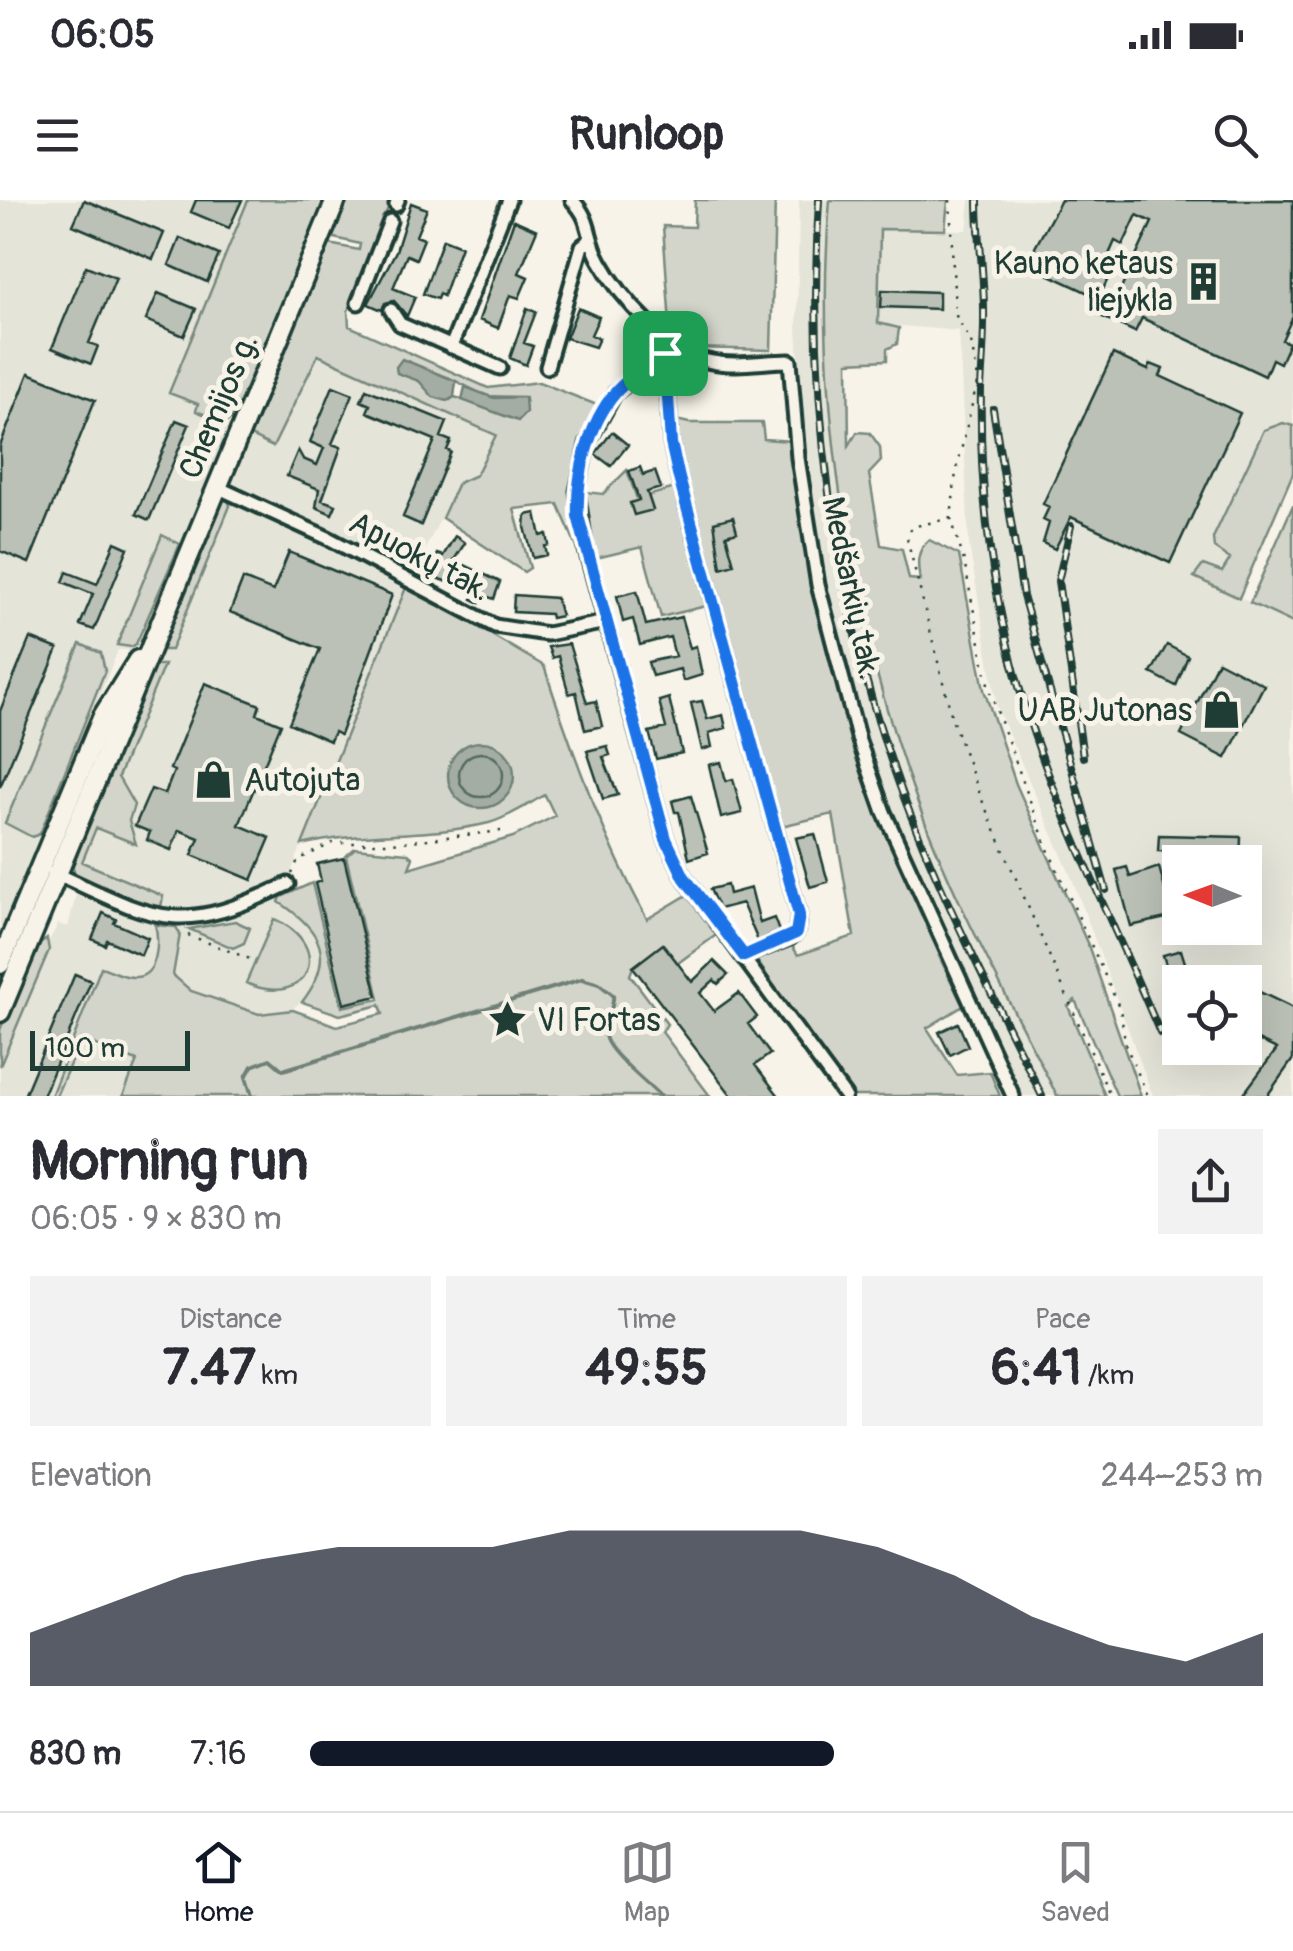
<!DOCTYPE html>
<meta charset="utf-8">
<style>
:root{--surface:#fff;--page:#f2f2f3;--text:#2b2b33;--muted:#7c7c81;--line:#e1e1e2;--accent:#111827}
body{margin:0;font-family:Pangolin,sans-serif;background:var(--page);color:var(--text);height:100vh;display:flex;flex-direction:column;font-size:38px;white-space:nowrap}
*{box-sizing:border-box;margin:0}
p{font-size:32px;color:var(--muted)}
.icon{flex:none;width:55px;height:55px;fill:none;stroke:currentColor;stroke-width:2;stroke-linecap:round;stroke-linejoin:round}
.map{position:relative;height:896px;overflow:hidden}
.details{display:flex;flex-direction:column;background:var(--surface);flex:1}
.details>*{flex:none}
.needle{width:65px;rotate:271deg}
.fabs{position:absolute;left:1162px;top:645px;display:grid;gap:20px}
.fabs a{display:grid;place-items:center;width:100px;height:100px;border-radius:0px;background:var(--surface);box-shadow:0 10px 40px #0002;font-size:50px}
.scale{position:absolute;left:30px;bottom:25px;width:160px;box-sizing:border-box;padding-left:10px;border:5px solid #1f3d34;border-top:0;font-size:28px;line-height:35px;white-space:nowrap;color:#1f3d34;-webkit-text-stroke:8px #f7f3e8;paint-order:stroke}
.pin{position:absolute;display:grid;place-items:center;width:85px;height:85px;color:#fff;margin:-42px;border-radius:20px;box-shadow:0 5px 15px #0006}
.round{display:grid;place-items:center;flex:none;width:105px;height:105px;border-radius:0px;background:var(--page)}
.headline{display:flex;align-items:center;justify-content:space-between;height:170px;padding:0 30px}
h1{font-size:55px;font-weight:700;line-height:75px}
.stats{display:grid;grid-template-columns:repeat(3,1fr);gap:15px;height:170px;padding:10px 30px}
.stats div{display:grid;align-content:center;border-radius:0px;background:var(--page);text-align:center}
.stats b{font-size:50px;font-weight:700}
.stats small{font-size:28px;font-weight:400}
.stats p{font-size:28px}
.chart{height:280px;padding:20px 30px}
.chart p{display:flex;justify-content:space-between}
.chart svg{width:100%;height:180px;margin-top:10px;fill:var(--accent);opacity:.7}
ul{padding:0 30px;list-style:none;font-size:32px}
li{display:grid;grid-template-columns:160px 120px 1fr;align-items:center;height:75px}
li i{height:25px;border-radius:12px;background:var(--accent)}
.status{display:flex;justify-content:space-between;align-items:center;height:70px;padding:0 50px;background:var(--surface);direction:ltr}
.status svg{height:28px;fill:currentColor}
header{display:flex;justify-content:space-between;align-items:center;height:130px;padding:0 30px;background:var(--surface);font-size:45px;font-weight:700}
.tabs{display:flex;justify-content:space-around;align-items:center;height:140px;border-top:2px solid var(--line);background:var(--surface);font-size:28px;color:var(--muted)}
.tabs a{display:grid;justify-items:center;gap:5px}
.tabs .current{color:var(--accent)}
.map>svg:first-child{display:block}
.built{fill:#e5e4d9;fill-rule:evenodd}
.green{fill:#d3d5ca;stroke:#79897f;stroke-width:2.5;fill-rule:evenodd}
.water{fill:#a4ada3;stroke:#6f8077;stroke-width:2.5}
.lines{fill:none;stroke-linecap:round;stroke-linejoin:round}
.shore{stroke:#546a60;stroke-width:2.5}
.stream{stroke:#6f8077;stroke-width:4}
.building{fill:#bbc1b6;stroke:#1f3d34;stroke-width:2.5}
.street-casing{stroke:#1f3d34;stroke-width:19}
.secondary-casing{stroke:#1f3d34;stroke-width:25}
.path{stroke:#1f3d34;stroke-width:2.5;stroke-dasharray:2.5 8;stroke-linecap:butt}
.street{stroke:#f7f3e8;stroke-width:11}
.secondary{stroke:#f7f3e8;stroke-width:18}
.rail-casing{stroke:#1f3d34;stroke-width:8}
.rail{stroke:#f7f3e8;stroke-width:4;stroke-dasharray:11;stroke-linecap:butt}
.route-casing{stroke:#fff;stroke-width:20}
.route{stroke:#1a73e8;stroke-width:12}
.labels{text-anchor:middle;stroke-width:10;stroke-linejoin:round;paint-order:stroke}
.poi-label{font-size:32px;fill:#1f3d34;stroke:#f7f3e8;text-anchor:end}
.street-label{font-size:32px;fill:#1f3d34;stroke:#f7f3e8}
</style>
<div class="status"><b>06:05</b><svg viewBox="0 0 49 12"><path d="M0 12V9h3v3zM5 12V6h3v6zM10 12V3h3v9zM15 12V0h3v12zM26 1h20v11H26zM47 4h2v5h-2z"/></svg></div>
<header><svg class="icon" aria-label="menu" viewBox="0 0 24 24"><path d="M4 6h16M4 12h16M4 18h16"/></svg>Runloop<svg class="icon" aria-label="search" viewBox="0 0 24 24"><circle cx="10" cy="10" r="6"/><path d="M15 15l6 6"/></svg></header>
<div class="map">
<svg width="1293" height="896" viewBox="0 0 1293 896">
<rect width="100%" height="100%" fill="#f7f3e8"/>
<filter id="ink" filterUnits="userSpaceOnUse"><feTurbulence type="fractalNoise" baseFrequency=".01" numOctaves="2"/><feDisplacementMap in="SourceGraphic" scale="20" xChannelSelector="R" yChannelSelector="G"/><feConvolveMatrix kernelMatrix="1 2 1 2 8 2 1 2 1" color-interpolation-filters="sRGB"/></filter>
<g filter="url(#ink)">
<path class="built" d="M 0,0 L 248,0 L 169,192 L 198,204 L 196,211 L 235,227 L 143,438 L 132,450 L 118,450 L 0,743 Z
M 799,0 L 830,0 L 827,116 L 835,242 L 857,392 L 886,502 L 950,681 L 1057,896 L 1021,896 L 904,645 L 861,519 L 825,380 L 803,235 L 797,128 Z
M 970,0 L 1293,0 L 1293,226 L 1275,224 L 1264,230 L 1218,351 L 1231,358 L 1223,372 L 1195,376 L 1293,423 L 1293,896 L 1153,896 L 1073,681 L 997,507 L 969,345 L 959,131 L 878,124 L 880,29 L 967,30 ZM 1180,662 L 1245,662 L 1245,728 L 1180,728 ZM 1180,782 L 1245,782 L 1245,848 L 1180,848 Z
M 318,155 L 496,235 L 476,275 L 458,284 L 407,385 L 279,702 L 303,718 L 317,733 L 321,762 L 315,782 L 304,799 L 279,821 L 139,857 L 123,896 L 0,896 L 0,866 L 49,741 L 58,724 L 68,727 L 76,694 L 66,690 L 74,674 L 71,663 L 246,234 L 273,246 Z"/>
<path class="green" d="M 248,0 L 328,0 L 242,207 L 226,223 L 196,211 L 198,204 L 169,193 Z
M 343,0 L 391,0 L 348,111 L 349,126 L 488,188 L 539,182 L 607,209 L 594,234 L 577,291 L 603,294 L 627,270 L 637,299 L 675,288 L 710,405 L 661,417 L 642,347 L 588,360 L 586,350 L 579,352 L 558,304 L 514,309 L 530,368 L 524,372 L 442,318 L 458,283 L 476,275 L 496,235 L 318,155 L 273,247 L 246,234 L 324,43 L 359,50 L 360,44 L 330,37 ZM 448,177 L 486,196 L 524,197 L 488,207 L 454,197 L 450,200 L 419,181 Z
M 695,0 L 775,0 L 771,150 L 694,148 L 671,139 L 663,26 L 694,27 Z
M 830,0 L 948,0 L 945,30 L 880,29 L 878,123 L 899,128 L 897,144 L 887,149 L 887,160 L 848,162 L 849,246 L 857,232 L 870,233 L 880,247 L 881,261 L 869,274 L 881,345 L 902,349 L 909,379 L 920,380 C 917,364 916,351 929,340 L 959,355 L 984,490 L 1016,584 L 1088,745 L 1141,896 L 1117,896 L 1075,800 L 1068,806 L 1105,896 L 1057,896 C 1008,797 952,699 915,595 C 849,412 813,195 830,0 Z
M 672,219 L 689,223 L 762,223 L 764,239 L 791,241 L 825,441 L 860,559 L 947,754 L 939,756 L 963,806 L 927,828 L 957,875 L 990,872 L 1000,896 L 845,896 L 756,759 L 791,744 L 798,755 L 854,736 L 833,614 L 781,626 L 679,278 Z
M 1283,223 L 1293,226 L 1293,273 L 1239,398 L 1194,377 L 1203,365 L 1222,372 L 1230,359 L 1214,348 L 1213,338 L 1264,230 Z
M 227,295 L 230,306 L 171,450 L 164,450 L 161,441 L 222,297 Z
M 1293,305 L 1293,423 L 1250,403 Z
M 162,335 L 180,344 L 136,444 L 131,447 L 117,445 Z
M 407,385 L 544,466 C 572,552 604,639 647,719 L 694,691 L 723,730 L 678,763 L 663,745 L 633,767 L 630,775 L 667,824 L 662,832 L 710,896 L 123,896 L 137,861 L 81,839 L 56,896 L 51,896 L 101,767 C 111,770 123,777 133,777 C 158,779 160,741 155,725 L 176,727 L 180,734 L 173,775 L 191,791 L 259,814 L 293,810 L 337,826 L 383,814 L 380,805 L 340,815 L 302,802 C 336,758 322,730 279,702 L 281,697 L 312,683 L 342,807 L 379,799 L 346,656 L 355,648 L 407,653 L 413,658 L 409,668 L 513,637 L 555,616 L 545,595 C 528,604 508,618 489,623 C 427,638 363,630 302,645 Z
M 80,444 L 101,453 L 105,471 L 40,634 L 32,637 L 5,623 Z
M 152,465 L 164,465 L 118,577 L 134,605 L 129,621 L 136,644 L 96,628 L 82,662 L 163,696 L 161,707 L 153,710 L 77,678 L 71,663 Z
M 274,719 C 335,745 310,811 246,783 Z
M 235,721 L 250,728 L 244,743 L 233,748 L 189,729 Z
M 47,739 L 49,750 L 0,866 L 0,830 L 34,748 Z"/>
<path class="water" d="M 402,159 L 456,181 L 454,197 L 447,201 L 433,197 L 419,181 L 397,173 L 396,167 Z
M 465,187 L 494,198 L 525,197 L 526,212 L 518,221 L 462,200 Z
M448 575a33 33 0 1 1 66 0a33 33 0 1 1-66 0Z"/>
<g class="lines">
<path class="shore" d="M459 575a22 22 0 1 1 44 0a22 22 0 1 1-44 0Z"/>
<path class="stream" d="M 252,896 L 246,877 L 252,866 L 270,859 L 283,870 L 582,779 L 599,784 L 613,795 C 615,809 603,821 605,835 C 606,851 647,883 660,896"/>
</g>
<path class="building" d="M 84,0 L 164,33 L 153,59 L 73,25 Z
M 196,0 L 242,0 L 229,28 L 191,12 Z
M 1061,0 L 1293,0 L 1293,116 L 1282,140 L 1289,143 L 1280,163 L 1272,159 L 1265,176 L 1142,118 L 1135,132 L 1098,115 L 1105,100 L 1114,104 L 1152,22 L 1137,15 L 1123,45 L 1115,41 L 1108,57 L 1116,61 L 1099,98 L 1026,64 Z
M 411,3 L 427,9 L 416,36 L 424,39 L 416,59 L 407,55 L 393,88 L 415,97 L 407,116 L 394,101 L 385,103 L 382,110 L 368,104 L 396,51 Z
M 514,20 L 537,30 L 519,73 L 528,77 L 519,98 L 510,95 L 498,128 L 479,120 Z
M 180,38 L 219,55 L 207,82 L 169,65 Z
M 443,39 L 461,46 L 443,96 L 439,94 L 437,99 L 423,94 Z
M 86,66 L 116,78 L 89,143 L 98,146 L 91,164 L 52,148 Z
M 882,90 L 939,92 L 939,109 L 881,107 Z
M 158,93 L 196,109 L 184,136 L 146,120 Z
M 527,108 L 536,112 L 524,143 L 533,146 L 526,165 L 510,158 Z
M 578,108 L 599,117 L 591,135 L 599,138 L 595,147 L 566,138 Z
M 1113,154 L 1148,170 L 1151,164 L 1163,169 L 1160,176 L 1240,213 L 1170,363 L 1071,317 L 1055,349 L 1043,343 L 1049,323 L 1043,320 L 1049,307 L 1043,304 Z
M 29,173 L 95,200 L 29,363 L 0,351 L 0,246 Z
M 333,186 L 353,194 L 332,244 L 341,247 L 322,300 L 336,305 L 332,314 L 316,307 L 319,289 L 287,276 L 298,250 L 303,259 L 317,265 L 324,248 L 310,242 Z
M 366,189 L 447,222 L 441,237 L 451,241 L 447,250 L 451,252 L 421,325 L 403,317 L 435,240 L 367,212 L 370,205 L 361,201 Z
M 176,220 L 189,225 L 149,320 L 136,314 Z
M 612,232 L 628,245 L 611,266 L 595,254 Z
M 640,267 L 643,275 L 655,271 L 661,288 L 647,292 L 653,310 L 634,315 L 630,303 L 639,300 L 629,271 Z
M 536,313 L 541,336 L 547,334 L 549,345 L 545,346 L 547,355 L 533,358 L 525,327 L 526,315 Z
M 733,317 L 737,332 L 726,335 L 734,364 L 721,368 L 714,322 Z
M 455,336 L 465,343 L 454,360 L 500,382 L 494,399 L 483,395 L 480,403 L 472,399 L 479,385 L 456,374 L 451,383 L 427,375 L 437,354 L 443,356 Z
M 115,342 L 128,348 L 94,430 L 80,425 L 93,394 L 63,382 L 67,372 L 97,384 Z
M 289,352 L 392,395 L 340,535 L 334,532 L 330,541 L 289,523 L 320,449 L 230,412 L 243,379 L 273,391 Z
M 637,391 L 646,425 L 681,417 L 690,448 L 696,446 L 702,475 L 683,481 L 680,469 L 652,476 L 648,462 L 675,456 L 670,437 L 640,445 L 633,419 L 623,422 L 617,396 Z
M 514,395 L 556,398 L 561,416 L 551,418 L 550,414 L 513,412 Z
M 30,438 L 58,449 L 0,587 L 0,511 Z
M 569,444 L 587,503 L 596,501 L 602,526 L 585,530 L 576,492 L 569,494 L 558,456 L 552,458 L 548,447 Z
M 1167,445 L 1188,456 L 1176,486 L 1151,473 Z
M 1218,461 L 1264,485 L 1226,558 L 1181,535 Z
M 205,483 L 260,505 L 257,514 L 281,524 L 239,625 L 270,638 L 252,680 L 192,655 L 199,638 L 179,630 L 171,650 L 147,640 L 150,632 L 135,626 L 151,589 L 165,594 L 174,571 L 170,569 Z
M 669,498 L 682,553 L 656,559 L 649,532 L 666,528 L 659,501 Z
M 702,501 L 707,519 L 723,515 L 726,528 L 709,533 L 712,547 L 702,550 L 691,503 Z
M 607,546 L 610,555 L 603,557 L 618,595 L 603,599 L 587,551 Z
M 721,562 L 726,581 L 733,579 L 742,613 L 721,618 L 709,565 Z
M 691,596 L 708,653 L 689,659 L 679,612 L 675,612 L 672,601 Z
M 815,634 L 828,682 L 810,687 L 796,638 Z
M 1159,635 L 1241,637 L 1240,662 L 1228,662 L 1228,653 L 1158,651 Z
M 344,658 L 377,796 L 344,804 L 315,683 L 321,681 L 317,664 Z
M 1127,667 L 1130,677 L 1159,667 L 1169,704 L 1176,702 L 1179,715 L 1131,726 L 1116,670 Z
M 727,685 L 729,694 L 751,688 L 760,723 L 774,718 L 779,731 L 758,741 L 742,703 L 719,709 L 710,689 Z
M 103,713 L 116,719 L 114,723 L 148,738 L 141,755 L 107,740 L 105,745 L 92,739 Z
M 663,744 L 692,782 L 714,761 L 728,775 L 718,784 L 714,780 L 700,793 L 714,811 L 739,793 L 757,817 L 748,824 L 770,854 L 755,865 L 779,896 L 732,896 L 633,767 Z
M 1181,750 L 1191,782 L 1180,782 L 1178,804 L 1163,755 Z
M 75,774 L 91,781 L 43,896 L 24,896 Z
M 1245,785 L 1293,808 L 1293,859 L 1267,896 L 1242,896 L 1277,849 L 1245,834 Z
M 958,823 L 968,846 L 950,855 L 939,832 Z"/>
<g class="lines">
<defs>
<path id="street" d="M 572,0 C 593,21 586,37 600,61 C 619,96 672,156 712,162 C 737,167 764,161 790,161 L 798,258 L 818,385 L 859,541 L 884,612 L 1013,896
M 396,5 L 398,0
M 358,103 L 390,21
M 391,110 L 400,124 L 500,168
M 451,147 L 509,0
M 668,149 L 665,153 L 671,243 L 679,278 L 799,715 L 796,733 L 790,738 L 744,756
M 665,153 L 615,193 L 587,244 L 577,291 L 586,350 L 666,639 L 684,677 L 845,896
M 547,167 L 582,46 L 590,40
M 217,287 L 328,338 L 495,426 L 547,434 L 606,422
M 53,672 C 158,721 178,737 288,684"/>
<path id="secondary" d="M 0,764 L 103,516 L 138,460
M 0,812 L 336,0"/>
</defs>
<use href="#street" class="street-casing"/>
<use href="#secondary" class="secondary-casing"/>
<path class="path" d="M 950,0 L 955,114 L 971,142 L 978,179 L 956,272 L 951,318 L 964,361 L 989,489 L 1047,647 L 1120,809 L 1126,846 L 1148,896
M 951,318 L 912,327 L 907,338 L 953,522 L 982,600 L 1110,896
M 292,674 L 298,660 L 333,643 L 393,643 L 501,631
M 188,735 L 250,759"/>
<use href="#street" class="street"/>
<use href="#secondary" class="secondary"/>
<defs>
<path id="rail" d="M 819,0 C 807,198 832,397 899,584 C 938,692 992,794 1042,896
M 978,0 C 978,40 985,81 984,121 C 984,144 982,167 981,189 C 979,292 992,398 1022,497 C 1057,614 1113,721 1160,833
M 993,209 L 1023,396 L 1106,690
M 1071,326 L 1058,381 L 1083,557"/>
</defs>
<use href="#rail" class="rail-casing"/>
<use href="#rail" class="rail"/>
</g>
</g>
<g class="lines" filter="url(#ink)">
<defs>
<path id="route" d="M 665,153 L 671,243 L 679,278 L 799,715 L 796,733 L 744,756 L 684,677 L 666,639 L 578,316 C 576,275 589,223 616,192 C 629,177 649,165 665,153 Z"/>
</defs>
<use href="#route" class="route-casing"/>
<use href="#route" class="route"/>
</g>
<defs>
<symbol id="building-bare" viewBox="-9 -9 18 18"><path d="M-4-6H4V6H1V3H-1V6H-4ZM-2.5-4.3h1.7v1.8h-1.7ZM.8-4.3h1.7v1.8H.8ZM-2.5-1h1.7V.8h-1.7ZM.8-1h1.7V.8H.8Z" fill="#1f3d34" stroke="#f7f3e8" stroke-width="2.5" paint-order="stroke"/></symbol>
<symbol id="shop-bare" viewBox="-9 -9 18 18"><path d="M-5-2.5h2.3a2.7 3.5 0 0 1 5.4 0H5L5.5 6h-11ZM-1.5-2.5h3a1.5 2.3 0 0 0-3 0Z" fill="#1f3d34" stroke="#f7f3e8" stroke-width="2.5" paint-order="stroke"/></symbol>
<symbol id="sight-bare" viewBox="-9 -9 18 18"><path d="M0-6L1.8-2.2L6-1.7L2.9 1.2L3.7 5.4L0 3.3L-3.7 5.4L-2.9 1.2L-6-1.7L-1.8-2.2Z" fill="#1f3d34" stroke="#f7f3e8" stroke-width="2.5" paint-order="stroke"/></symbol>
</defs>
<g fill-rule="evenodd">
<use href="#building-bare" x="1176" y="54" width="55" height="55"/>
<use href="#shop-bare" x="1194" y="482" width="55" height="55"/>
<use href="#shop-bare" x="186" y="552" width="55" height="55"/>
<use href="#sight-bare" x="480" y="792" width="55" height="55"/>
</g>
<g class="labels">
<g class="poi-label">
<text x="1173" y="74">Kauno ketaus<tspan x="1173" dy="37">liejykla</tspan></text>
<text x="1192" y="521">UAB Jutonas</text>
<text x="244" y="591" text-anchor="start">Autojuta</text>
<text x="537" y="831" text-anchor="start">VI Fortas</text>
</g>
<g class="street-label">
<text transform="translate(218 206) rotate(-67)" y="11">Chemijos g.</text>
<text transform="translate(420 356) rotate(28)" y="11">Apuokų tak.</text>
<text transform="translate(852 388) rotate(78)" y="11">Medšarkių tak.</text>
</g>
</g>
</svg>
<div class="fabs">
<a><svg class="needle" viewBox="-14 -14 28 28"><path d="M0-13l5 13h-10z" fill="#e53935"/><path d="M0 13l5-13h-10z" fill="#7c7c81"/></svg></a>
<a><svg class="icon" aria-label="locate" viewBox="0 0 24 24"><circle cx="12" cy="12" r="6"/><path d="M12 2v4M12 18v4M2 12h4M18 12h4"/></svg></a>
</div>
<div class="scale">100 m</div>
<div class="pin" style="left:665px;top:153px;background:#1e9e55"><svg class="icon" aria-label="arrive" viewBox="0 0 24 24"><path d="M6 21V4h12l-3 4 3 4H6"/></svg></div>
</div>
<section class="details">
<div class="headline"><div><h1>Morning run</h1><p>06:05 · 9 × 830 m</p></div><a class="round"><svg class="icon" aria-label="share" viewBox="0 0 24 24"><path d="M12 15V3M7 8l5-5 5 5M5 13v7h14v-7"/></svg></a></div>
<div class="stats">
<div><p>Distance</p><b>7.47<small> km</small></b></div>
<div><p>Time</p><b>49:55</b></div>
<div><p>Pace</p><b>6:41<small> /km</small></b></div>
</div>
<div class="chart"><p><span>Elevation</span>244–253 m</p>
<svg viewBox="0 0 160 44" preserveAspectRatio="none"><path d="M0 44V31L10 24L20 17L30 13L40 10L50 10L60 10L70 6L80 6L90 6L100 6L110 10L120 17L130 27L140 34L150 38L160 31V44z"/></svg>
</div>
<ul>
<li><b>830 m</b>7:16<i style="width:55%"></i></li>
</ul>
</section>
<nav class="tabs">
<a class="current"><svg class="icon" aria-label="home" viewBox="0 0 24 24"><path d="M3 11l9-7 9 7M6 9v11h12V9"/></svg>Home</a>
<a><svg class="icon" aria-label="map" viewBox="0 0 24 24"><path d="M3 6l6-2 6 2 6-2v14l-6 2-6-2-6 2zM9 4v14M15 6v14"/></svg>Map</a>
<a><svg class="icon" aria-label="saved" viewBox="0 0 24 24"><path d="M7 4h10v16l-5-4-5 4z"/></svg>Saved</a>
</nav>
